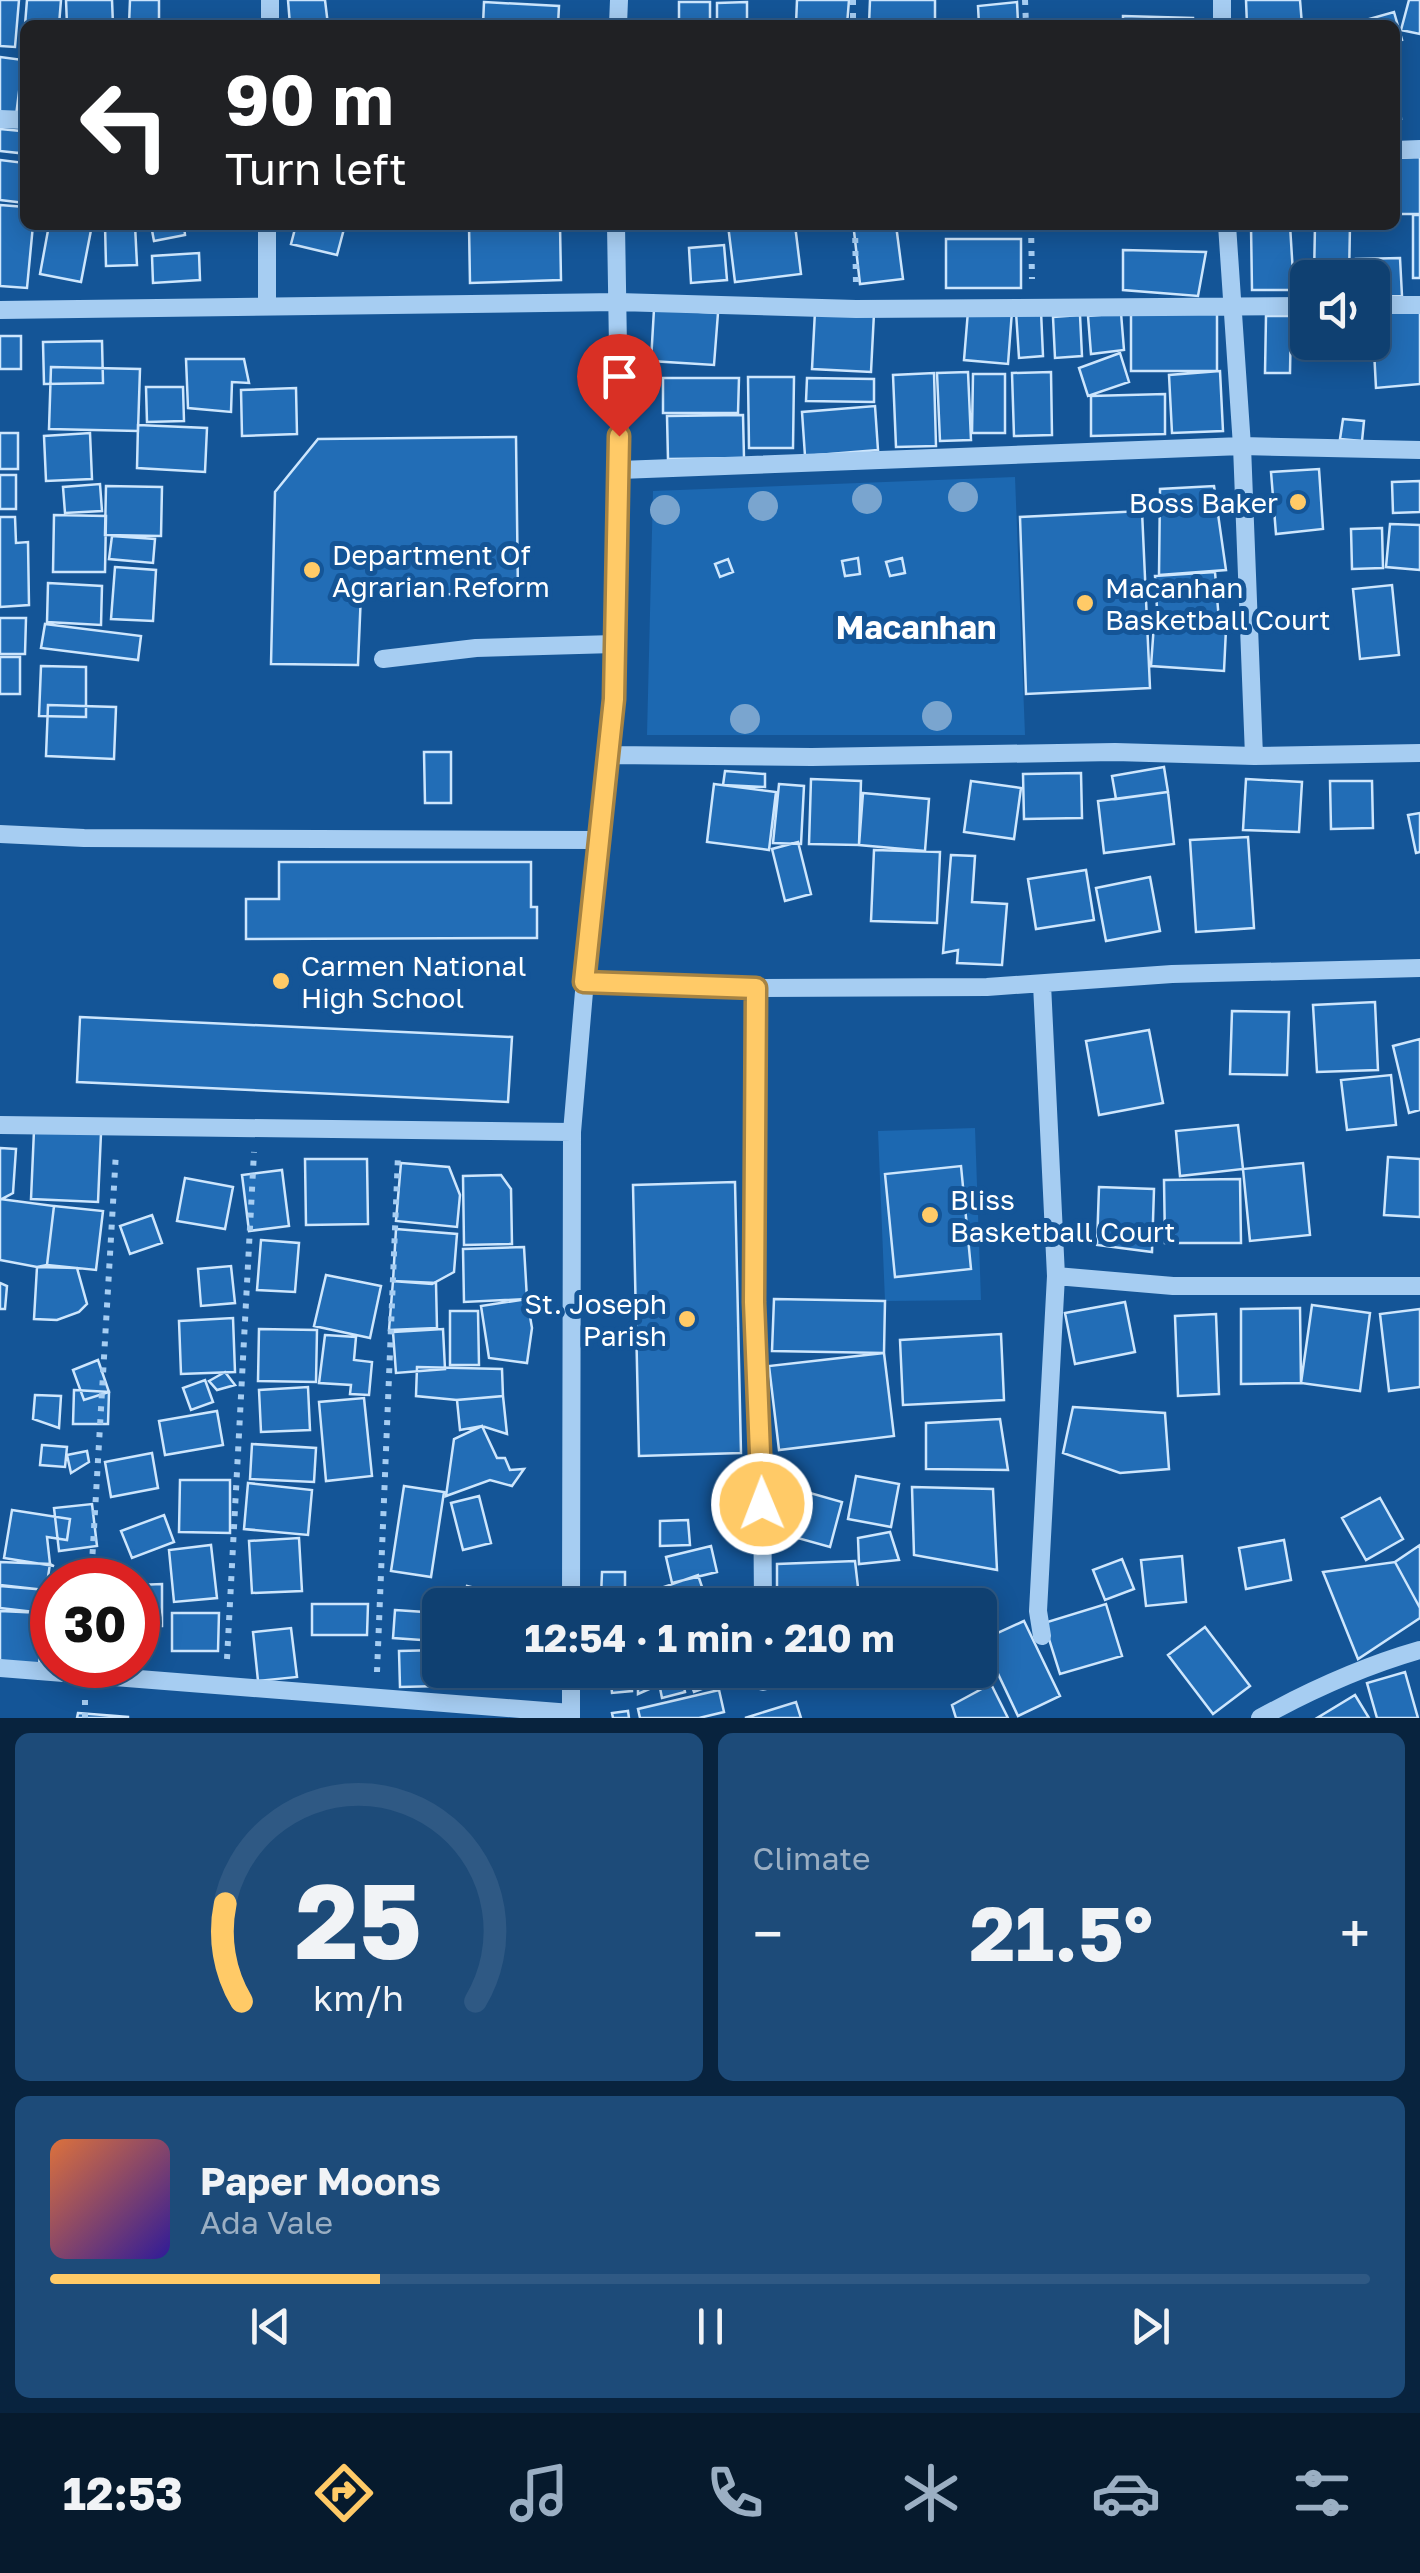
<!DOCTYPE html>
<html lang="en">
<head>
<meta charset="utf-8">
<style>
	:root { --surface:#0f4071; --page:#1d4b79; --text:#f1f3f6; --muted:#9bafc3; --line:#2f5984; --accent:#ffca67 }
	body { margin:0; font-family:"Golos Text",sans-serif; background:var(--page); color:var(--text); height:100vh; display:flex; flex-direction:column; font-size:38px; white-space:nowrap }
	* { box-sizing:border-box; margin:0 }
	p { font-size:32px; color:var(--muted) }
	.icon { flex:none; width:55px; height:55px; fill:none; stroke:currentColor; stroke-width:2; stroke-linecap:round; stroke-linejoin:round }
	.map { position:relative; height:1718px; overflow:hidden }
	.sheet { display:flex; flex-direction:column; gap:15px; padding:15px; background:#08233e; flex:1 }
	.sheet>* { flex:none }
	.guide { position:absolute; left:20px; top:20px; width:1380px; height:210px; border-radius:15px; box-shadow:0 5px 25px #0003,0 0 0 2px var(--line); background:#202124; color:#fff; overflow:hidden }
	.buttons { position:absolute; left:1290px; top:260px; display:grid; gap:20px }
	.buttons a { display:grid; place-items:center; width:100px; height:100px; border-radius:15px; background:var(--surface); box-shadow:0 5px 25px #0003,0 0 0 2px var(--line); font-size:50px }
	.speed { position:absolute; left:30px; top:1558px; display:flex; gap:20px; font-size:50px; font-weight:700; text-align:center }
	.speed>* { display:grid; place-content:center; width:130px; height:130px; border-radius:50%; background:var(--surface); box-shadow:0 5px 25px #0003,0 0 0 2px var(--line); line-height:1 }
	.speed .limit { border:15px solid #d22; background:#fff; color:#111 }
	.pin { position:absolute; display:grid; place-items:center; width:85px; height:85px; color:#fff; margin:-102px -42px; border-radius:50% 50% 50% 0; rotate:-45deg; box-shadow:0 0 10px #0007 }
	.pin .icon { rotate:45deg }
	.me { position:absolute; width:110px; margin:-55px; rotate:359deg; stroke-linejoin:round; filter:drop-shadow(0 0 8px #0008) }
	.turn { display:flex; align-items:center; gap:35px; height:210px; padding:0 40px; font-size:45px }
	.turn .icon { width:130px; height:130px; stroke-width:2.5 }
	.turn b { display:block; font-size:70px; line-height:85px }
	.big { font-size:75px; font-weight:700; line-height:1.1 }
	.sheet .tile { flex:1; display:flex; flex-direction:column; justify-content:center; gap:15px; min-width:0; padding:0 35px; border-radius:15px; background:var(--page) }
	.sheet .dial { align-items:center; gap:0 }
	.dial svg { height:260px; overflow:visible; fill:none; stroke:var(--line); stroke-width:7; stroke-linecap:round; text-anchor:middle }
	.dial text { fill:var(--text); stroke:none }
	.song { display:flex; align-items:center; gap:30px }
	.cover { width:120px; height:120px; border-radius:15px; background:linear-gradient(135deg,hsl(20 70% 55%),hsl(250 70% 35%)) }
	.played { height:10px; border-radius:5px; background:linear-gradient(90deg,var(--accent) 25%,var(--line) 25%) }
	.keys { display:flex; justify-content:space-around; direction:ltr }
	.heat { display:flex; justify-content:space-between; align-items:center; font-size:55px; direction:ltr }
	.sheet .tiles { flex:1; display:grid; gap:15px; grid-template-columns:1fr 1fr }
	.tile:last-child { grid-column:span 2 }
	.trip { position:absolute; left:422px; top:1588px; width:575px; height:100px; border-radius:15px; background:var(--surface); box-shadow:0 5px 25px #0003,0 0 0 2px var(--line); font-weight:700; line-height:100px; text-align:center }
	.menu { display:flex; height:160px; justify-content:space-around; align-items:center; background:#061a2d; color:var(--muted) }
	.menu .icon { width:70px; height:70px }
	.menu .selected { color:var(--accent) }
	.menu b { font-size:45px; color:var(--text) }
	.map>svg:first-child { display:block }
	.green { fill:#1c68b1 }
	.building { fill:#226db6; stroke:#cde6fd; stroke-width:2.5 }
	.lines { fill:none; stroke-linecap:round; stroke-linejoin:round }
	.path { stroke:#a6cdf2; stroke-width:6; stroke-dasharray:5 8; stroke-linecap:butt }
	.minor { stroke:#a6cdf2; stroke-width:18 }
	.tree { fill:#7aa5cf }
	.route-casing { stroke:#a68343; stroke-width:25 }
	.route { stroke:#ffca67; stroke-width:18 }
	.poi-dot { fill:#ffca67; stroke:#145597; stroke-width:4 }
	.labels { text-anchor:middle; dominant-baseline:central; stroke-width:10; stroke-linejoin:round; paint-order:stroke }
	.poi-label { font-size:28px; fill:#fff; stroke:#145597; text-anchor:start }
	.quarter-label { font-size:32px; font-weight:bold; fill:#fff; stroke:#145597 }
</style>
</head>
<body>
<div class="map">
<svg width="1420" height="1718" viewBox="0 0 1420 1718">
	<rect width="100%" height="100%" fill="#145597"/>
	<path class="green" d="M1015 477 1025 735H647L653 491Z
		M975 1128 981 1300 885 1301 878 1131Z"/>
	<path class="building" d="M0 0H19L15 47 0 46Z
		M27 0H61L59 25H25Z
		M66 0H112L113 25H67Z
		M130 0H159V25H129Z
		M288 0H325L328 25H290Z
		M797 0H849L847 25H796Z
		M870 0H935V25H869Z
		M1246 0H1300L1302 25H1247Z
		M1409 0H1420V34L1401 30Z
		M484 2 559 6 558 25H483Z
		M679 2H710V25H679Z
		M747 2V25H717V3Z
		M1017 2 1018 23 979 25 978 6Z
		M1394 12 1402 40 1395 42V25H1348Z
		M1123 16 1193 18V25H1123Z
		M0 57 23 60 16 116 0 114Z
		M1395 58 1401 119 1395 120Z
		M0 129 21 131 19 153 0 151Z
		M1420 157V214H1398L1396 158Z
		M0 160 25 163V203L0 200Z
		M0 205 25 207V225H33L27 288 0 286Z
		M1413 215H1420V278H1413Z
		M49 225H92L81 282 40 274Z
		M105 225H135L137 265 106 266Z
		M151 225H184L185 235 154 241Z
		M296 225H345L337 255 291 244Z
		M469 225H560L561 280 470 283Z
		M728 225H795L801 274 735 282Z
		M896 225 903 279 860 284 854 231Z
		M1290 225 1294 290H1252L1251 226Z
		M1315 225H1350L1349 278H1314Z
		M946 239H1021V288H946Z
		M724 245 727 280 691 283 689 248Z
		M1123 250 1206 252 1198 296 1123 290Z
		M199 253 200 280 153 283 152 256Z
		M1400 258 1402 296 1372 297V278H1357L1356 259Z
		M654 309 718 313 714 365 651 361Z
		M1420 309V384L1376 388 1372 312Z
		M815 311 874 313 871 372 812 369Z
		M968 311H1012L1008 364 964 360Z
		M1041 311 1043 356 1019 358 1016 312Z
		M1217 311V371H1131V312Z
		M1121 313 1124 350 1091 354 1088 316Z
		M1080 315 1082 356 1055 358 1053 317Z
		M1266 316H1291L1290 373H1265Z
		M0 336H21V369H0Z
		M102 341 103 383 44 384 43 342Z
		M1120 353 1129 382 1088 396 1079 368Z
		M186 359H244L249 383 232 382 231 412 188 408Z
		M51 367 140 369 138 431 49 429Z
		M1220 371 1223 431 1172 433 1169 375Z
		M968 372 971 440 940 441 937 373Z
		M1051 372 1052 435 1014 436 1012 373Z
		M934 373 936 446 896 447 893 375Z
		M973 374H1005V433H972Z
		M748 377H794L793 448H749Z
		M663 378H739L738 413H663Z
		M807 378 874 379V402L806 401Z
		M146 387H183L184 421 147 422Z
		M296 388 297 434 242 436 241 390Z
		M1165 394V434L1091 436V396Z
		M875 406 878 450 805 456 802 412Z
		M743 415 744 458 668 459 667 416Z
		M1343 419 1364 421 1362 441 1340 439Z
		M138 425 207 428 205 472 137 468Z
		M0 433H18V469H0Z
		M90 433 92 479 46 481 44 436Z
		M516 437 518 595 361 593 358 665 271 664 275 492 318 439Z
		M1319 469 1323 529 1276 534 1271 472Z
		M0 475H16V509H0Z
		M1420 481V512L1393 513 1392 482Z
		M100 484 102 511 65 513 63 487Z
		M106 486 162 487 161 536 105 535Z
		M1214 486 1226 570 1159 575 1160 489Z
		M1142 511 1150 688 1026 694 1020 517Z
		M54 515 106 516 105 572H53Z
		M0 517H15L16 543 28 542 29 605 0 607Z
		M1390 524 1420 525V570L1386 567Z
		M1382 528 1383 568 1352 569 1351 529Z
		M112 536 155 539 153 563 109 559Z
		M858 558 860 574 845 576 842 561Z
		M902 558 905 573 890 576 886 562Z
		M728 559 733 572 720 577 715 564Z
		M115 567 156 570 153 621 111 619Z
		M1215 572 1219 621 1158 625 1155 576Z
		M48 583 102 586 101 625 47 622Z
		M1392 585 1399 655 1360 659 1353 589Z
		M0 618H26L25 654H0Z
		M45 624 141 636 138 660 41 648Z
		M1154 624 1226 629 1224 671 1151 666Z
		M0 657H20V694H0Z
		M41 666 86 667V717L39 716Z
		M48 705 116 707 114 759 46 756Z
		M424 752H451V803H425Z
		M1164 767 1168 792 1116 799 1112 776Z
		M725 771 765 774V787L723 785Z
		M1081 773 1082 818 1024 819 1023 774Z
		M811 779 861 781 859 845 809 844Z
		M1246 779 1302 782 1299 832 1243 830Z
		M971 781 1021 788 1014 839 964 832Z
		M1330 781H1372L1373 828 1331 829Z
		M714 784 776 792 769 850 707 842Z
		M779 784 804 786 801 844 773 843Z
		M1168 792 1174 844 1104 853 1098 801Z
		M863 793 929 799 925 851 859 845Z
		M1420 813V852L1416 853 1408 815Z
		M1248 837 1254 928 1196 932 1190 840Z
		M798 842 811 894 785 901 772 849Z
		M874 850 940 852 937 923 871 921Z
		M951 855 975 856 972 902 1007 904 1002 965 957 963 958 950 943 953Z
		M279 862H531V907H537V938L246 939V899H279Z
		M1086 870 1094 920 1036 929 1028 879Z
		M1150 877 1160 931 1106 941 1096 888Z
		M1375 1002 1378 1070 1317 1072 1313 1005Z
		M1232 1011 1289 1012 1287 1075 1230 1074Z
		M80 1017 512 1037 508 1102 77 1082Z
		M1149 1030 1163 1103 1099 1115 1086 1041Z
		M1420 1039V1110L1409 1113 1393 1046Z
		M1391 1075 1396 1125 1347 1130 1341 1080Z
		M1238 1125 1243 1169 1180 1176 1176 1131Z
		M34 1130 101 1133 98 1202 31 1199Z
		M0 1148 16 1149 13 1193 0 1200Z
		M1388 1157 1420 1159V1217L1384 1215Z
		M305 1159H367L368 1224 306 1225Z
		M401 1163 449 1167 460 1195 457 1227 396 1221Z
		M1303 1163 1310 1235 1250 1241 1243 1169Z
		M961 1166 971 1269 895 1277 885 1174Z
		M282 1170 289 1226 249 1231 242 1175Z
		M501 1175 511 1189 512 1244 464 1245 463 1176Z
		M185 1178 233 1187 225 1229 177 1221Z
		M1240 1179 1241 1243H1165L1164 1180Z
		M735 1182 741 1453 639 1456 633 1185Z
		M1099 1187 1154 1189 1152 1252 1097 1245Z
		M0 1199 54 1206 47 1265 37 1267 0 1260Z
		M54 1206 103 1211 96 1270 47 1265Z
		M152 1215 162 1243 130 1254 120 1226Z
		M396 1229 457 1234 454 1272 432 1284 393 1281Z
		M261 1240 299 1243 295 1292 257 1290Z
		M524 1247 527 1299 464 1302 463 1249Z
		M231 1266 235 1303 201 1306 198 1269Z
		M37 1267 77 1268 87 1304 79 1312 57 1320 34 1319Z
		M326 1275 381 1286 370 1338 314 1326Z
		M393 1281 436 1283 437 1328 389 1330Z
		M0 1283 7 1286 5 1309H0Z
		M527 1299 532 1328 527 1363 489 1358 481 1306Z
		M774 1299 885 1301 884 1353 772 1351Z
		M1125 1302 1135 1352 1075 1364 1065 1313Z
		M1312 1305 1370 1313 1360 1391 1301 1383Z
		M1300 1308 1301 1383 1241 1384V1309Z
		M1420 1309V1387L1389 1391 1380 1314Z
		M450 1311H478L479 1365H450Z
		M1216 1314 1219 1394 1178 1396 1175 1316Z
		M233 1318 235 1372 181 1374 179 1321Z
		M259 1329 317 1330 316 1382 258 1381Z
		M443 1329 445 1369 396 1373 393 1332Z
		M1001 1334 1004 1400 903 1405 900 1340Z
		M325 1335 356 1337 354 1360 372 1362 369 1395 350 1394 351 1385 319 1383Z
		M884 1353 894 1436 779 1450 769 1366Z
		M98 1360 109 1392 84 1400 73 1370Z
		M417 1367 502 1369 503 1396 457 1400 416 1396Z
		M225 1372 235 1385 217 1390 209 1381Z
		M205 1380 213 1402 191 1410 183 1388Z
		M308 1387 310 1430 261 1432 259 1390Z
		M74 1390 109 1392 108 1424H73Z
		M35 1395 61 1396 59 1428 33 1419Z
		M503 1396 507 1434 482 1426 460 1430 457 1400Z
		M364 1398 372 1476 326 1481 319 1402Z
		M1073 1407 1165 1413 1169 1469 1120 1473 1063 1453Z
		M217 1411 223 1445 165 1455 159 1421Z
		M1000 1419 1008 1470 926 1469V1423Z
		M482 1426 497 1458H505L510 1470 524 1469 512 1486 490 1480 446 1496 454 1439Z
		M252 1444 316 1448 314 1482 250 1479Z
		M42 1445 67 1447 65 1467 40 1465Z
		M87 1451 89 1462 71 1473 67 1455Z
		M152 1453 158 1488 111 1497 105 1462Z
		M856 1476 899 1484 891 1527 848 1519Z
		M180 1480H230V1533L179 1532Z
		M248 1483 312 1490 308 1535 244 1529Z
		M404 1486 444 1492 431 1577 391 1571Z
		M912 1487 993 1489 997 1570 914 1555Z
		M796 1489 842 1502 830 1547 783 1534Z
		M479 1496 491 1543 463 1550 451 1503Z
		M1380 1498 1403 1539 1366 1560 1342 1518Z
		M92 1504 97 1546 59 1551 54 1508Z
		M12 1510 70 1519 67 1540 47 1537 50 1564 54 1566 4 1558Z
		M164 1515 174 1542 132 1558 121 1531Z
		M688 1520 690 1545 660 1546V1521Z
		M890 1532 899 1560 859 1564 858 1538Z
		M299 1538 302 1591 252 1593 249 1541Z
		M1284 1540 1291 1580 1246 1589 1239 1548Z
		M211 1545 217 1598 174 1602 169 1550Z
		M1420 1545V1608L1395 1562Z
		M711 1546 717 1572 672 1583 666 1557Z
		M1182 1556 1186 1602 1146 1606 1141 1560Z
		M1122 1559 1134 1589 1105 1600 1093 1570Z
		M855 1561 860 1605H777V1564Z
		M0 1562 50 1564 46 1590 0 1586Z
		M1395 1562 1420 1608V1618L1358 1659 1323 1572Z
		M602 1572H625V1595L601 1596Z
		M698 1575 708 1605H668L661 1588Z
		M162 1584V1626H138V1585Z
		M0 1585 46 1590 43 1613 0 1608Z
		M467 1586 514 1598 512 1605H462Z
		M649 1599 648 1605H610V1600Z
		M861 1599 862 1605H825V1604Z
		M312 1604H368L367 1635H312Z
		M1106 1604 1122 1656 1060 1674 1044 1623Z
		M395 1610 439 1613 436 1641 393 1638Z
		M0 1611 43 1613 39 1666 0 1664Z
		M172 1613H219L218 1651H172Z
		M1024 1621 1060 1696 1018 1716 982 1640Z
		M1205 1627 1250 1686 1213 1714 1168 1655Z
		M291 1628 297 1677 258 1681 253 1632Z
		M440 1650V1686L400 1687 399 1651Z
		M631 1670 632 1691 612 1693 610 1671Z
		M686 1670H716L721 1682 694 1692Z
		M1405 1672 1418 1718H1377L1367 1683Z
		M652 1675 656 1686 638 1694V1680Z
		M683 1682 685 1692 662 1698 660 1688Z
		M991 1684 1008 1718H956L952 1705Z
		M719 1690 724 1712 699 1718H640L638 1709Z
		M1355 1695 1369 1718H1317Z
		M796 1702 801 1718H745Z
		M628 1711 629 1718H613L612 1713Z
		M78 1713 128 1717V1718H77Z"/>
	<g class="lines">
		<path class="path" d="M853 0V25
			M1025 0 1026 25
			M855 225 856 284
			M1031 225 1032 279
			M91 1580 116 1152
			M227 1659 254 1152
			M377 1672 398 1155
			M85 1718V1699"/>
		<path class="minor" d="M1222 0V25
			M270 25V0
			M618 25 619 0
			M0 119 25 120
			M1395 150 1420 149
			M1227 225 1242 446 1254 756
			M1372 305H1420
			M267 306V225
			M0 310 618 302 856 309 1308 306
			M620 470 1242 446 1420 450
			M383 659 476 648 614 644
			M609 755 812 757 1115 752 1254 756 1420 753
			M0 834 84 838 597 840
			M584 982 756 988 987 987 1172 974 1420 968
			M1042 984 1056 1276 1038 1611 1042 1636
			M756 988 754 1301 762 1472 763 1605
			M0 1125 572 1132
			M1056 1276 1173 1286H1420
			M571 1605 572 1132 597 840 614 699 620 470 616 225
			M0 1668 571 1713
			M763 1670V1682
			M571 1718V1670
			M1260 1718C1311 1690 1364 1666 1420 1650"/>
	</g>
	<g class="tree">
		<circle cx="963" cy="497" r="15"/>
		<circle cx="867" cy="499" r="15"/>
		<circle cx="763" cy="506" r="15"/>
		<circle cx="665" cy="510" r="15"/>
		<circle cx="937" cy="716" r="15"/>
		<circle cx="745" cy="719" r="15"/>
	</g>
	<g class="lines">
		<defs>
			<path id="route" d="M619 436 614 699 584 982 756 988 754 1302 762 1504"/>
		</defs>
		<use href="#route" class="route-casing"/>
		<use href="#route" class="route"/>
	</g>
	<g class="poi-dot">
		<circle cx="1298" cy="502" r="10"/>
		<circle cx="312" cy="570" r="10"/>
		<circle cx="1085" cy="603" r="10"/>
		<circle cx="281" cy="981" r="10"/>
		<circle cx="930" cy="1215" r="10"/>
		<circle cx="687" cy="1319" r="10"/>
	</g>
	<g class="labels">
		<g class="poi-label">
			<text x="1278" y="502" text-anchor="end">Boss Baker</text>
			<text x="332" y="554">Department Of<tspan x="332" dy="32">Agrarian Reform</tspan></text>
			<text x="1105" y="587">Macanhan<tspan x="1105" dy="32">Basketball Court</tspan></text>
			<text x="301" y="965">Carmen National<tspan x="301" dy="32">High School</tspan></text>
			<text x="950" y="1199">Bliss<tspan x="950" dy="32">Basketball Court</tspan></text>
			<text x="667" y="1303" text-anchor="end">St. Joseph<tspan x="667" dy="32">Parish</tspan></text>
		</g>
		<g class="quarter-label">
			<text x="916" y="627">Macanhan</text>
		</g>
	</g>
</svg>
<div class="buttons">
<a><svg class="icon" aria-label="sound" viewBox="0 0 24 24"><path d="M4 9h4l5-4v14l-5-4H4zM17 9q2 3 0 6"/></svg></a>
</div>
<div class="speed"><div class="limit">30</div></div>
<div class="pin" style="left:619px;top:436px;background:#d93025"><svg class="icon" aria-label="arrive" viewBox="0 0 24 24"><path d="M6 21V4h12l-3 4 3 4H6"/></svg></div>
<svg class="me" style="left:762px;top:1504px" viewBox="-20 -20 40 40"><circle r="17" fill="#ffca67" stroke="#fff" stroke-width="3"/><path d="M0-11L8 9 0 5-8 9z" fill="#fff"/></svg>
<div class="trip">12:54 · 1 min · 210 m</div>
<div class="guide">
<div class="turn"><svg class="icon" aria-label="left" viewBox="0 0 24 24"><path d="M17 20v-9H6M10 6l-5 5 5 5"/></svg><div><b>90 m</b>Turn left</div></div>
</div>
</div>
<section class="sheet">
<div class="tiles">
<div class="tile dial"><svg viewBox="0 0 100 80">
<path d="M14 69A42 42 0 1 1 86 69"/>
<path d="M14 69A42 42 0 0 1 9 39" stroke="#ffca67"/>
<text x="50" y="56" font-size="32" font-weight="700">25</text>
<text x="50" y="72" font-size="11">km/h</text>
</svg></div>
<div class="tile"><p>Climate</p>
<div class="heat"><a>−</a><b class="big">21.5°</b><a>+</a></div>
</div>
<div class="tile">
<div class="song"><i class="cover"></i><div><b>Paper Moons</b><p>Ada Vale</p></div></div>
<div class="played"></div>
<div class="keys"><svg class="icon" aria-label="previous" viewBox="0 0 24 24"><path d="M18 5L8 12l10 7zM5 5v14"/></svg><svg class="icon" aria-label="pause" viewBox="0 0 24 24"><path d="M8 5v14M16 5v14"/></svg><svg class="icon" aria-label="next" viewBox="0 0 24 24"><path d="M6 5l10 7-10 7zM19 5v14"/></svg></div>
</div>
</div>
</section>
<nav class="menu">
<b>12:53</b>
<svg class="icon selected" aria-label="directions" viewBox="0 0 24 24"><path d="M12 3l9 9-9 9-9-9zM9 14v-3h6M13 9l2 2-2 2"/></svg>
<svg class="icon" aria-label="music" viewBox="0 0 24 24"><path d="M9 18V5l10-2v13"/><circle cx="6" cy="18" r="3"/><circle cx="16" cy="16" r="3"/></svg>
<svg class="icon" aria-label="phone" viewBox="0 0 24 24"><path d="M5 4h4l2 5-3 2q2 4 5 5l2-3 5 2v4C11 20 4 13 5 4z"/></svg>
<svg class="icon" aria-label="climate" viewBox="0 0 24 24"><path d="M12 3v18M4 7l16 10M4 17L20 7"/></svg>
<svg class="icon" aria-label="car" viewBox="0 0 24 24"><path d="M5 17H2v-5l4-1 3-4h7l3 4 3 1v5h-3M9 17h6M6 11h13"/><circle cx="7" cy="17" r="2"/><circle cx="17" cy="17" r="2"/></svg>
<svg class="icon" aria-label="filters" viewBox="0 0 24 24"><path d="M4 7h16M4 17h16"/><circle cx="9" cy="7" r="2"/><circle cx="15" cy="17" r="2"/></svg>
</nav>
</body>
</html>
